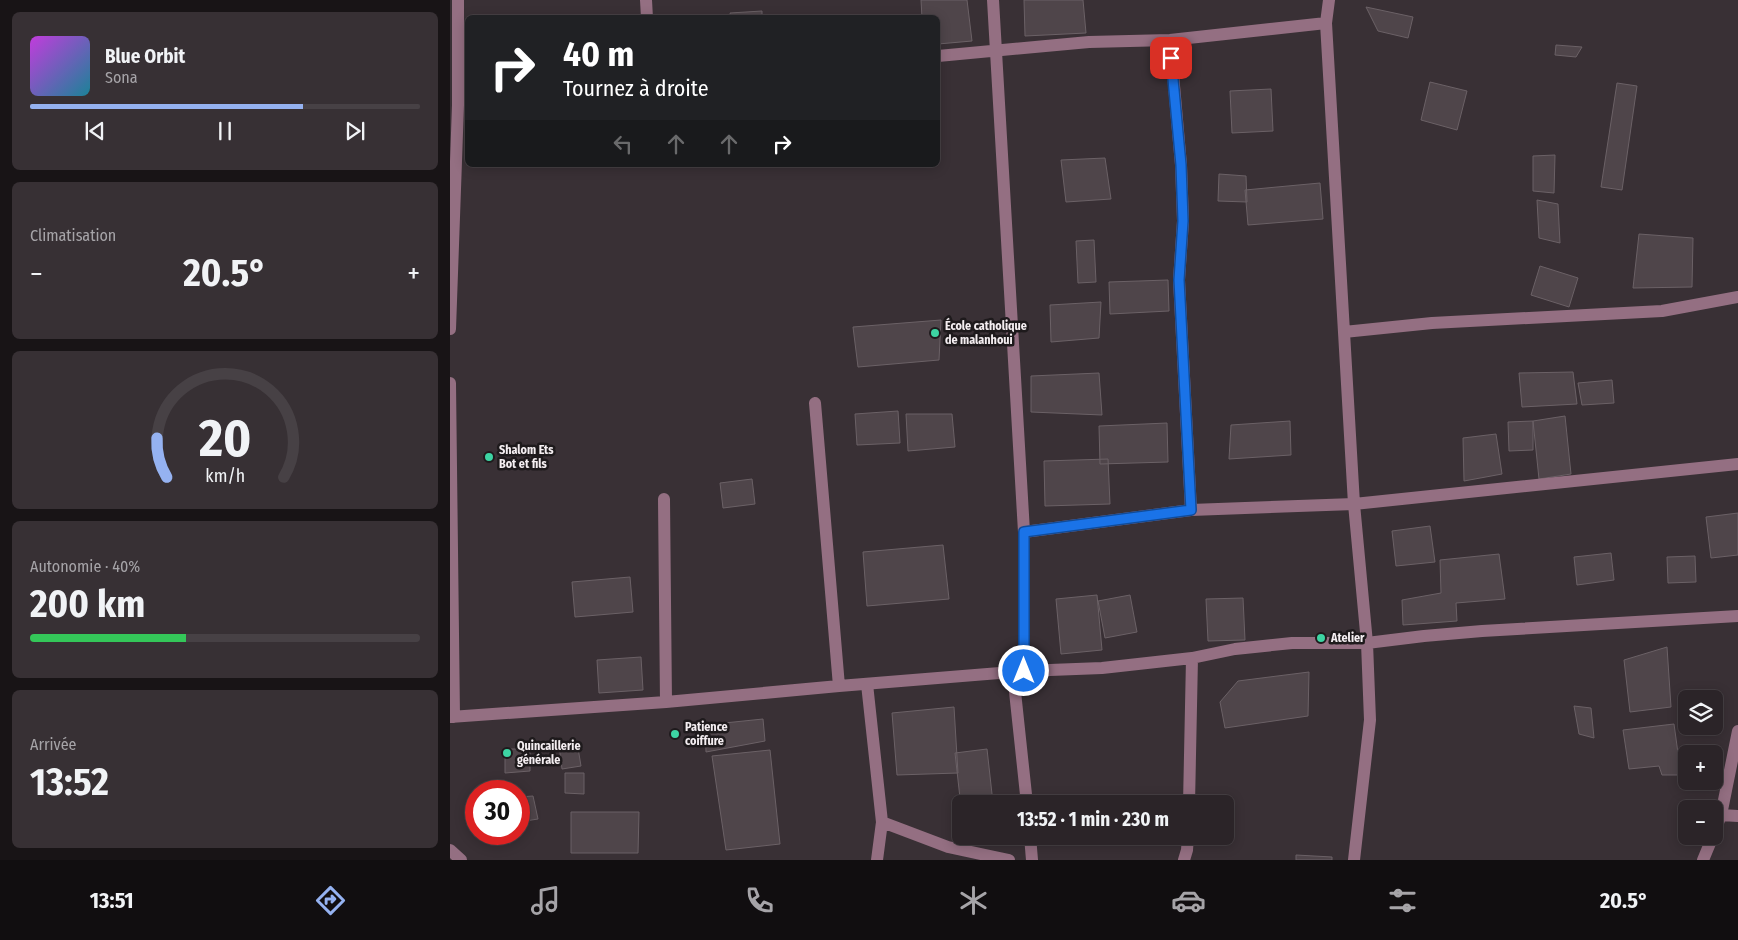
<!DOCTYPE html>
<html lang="fr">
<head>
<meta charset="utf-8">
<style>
	:root { --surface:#2b2428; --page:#373034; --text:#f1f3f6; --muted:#a6a4a8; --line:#474145; --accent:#95b2f1 }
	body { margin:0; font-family:"Fira Sans Condensed",sans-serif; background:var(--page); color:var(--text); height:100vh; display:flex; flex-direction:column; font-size:19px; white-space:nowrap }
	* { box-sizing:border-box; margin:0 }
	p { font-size:16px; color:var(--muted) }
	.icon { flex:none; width:28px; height:28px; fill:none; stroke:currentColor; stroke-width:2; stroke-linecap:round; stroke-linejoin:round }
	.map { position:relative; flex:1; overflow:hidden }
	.drawer { display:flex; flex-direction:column; gap:12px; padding:12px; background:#181416; width:450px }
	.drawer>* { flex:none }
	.guide { position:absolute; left:15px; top:15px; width:475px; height:152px; border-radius:8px; box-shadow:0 2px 12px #0003,0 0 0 1px var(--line); background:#202124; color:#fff; overflow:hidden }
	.buttons { position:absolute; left:1228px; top:690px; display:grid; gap:10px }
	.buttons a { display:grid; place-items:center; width:45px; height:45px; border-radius:8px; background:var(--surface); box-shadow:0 2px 12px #0003,0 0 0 1px var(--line); font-size:25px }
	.speed { position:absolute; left:15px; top:780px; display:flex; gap:10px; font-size:25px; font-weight:700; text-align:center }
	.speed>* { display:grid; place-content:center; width:65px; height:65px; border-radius:50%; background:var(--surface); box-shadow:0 2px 12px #0003,0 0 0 1px var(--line); line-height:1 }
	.speed .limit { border:8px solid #d22; background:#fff; color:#111 }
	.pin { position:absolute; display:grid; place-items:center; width:42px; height:42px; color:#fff; margin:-21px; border-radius:10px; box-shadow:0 2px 8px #0006 }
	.me { position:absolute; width:55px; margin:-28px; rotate:0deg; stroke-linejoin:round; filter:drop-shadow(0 0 4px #0008) }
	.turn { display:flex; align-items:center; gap:18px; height:105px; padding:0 15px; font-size:22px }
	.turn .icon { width:65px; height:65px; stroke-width:2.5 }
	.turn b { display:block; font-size:35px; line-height:42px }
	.lanes { display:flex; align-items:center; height:48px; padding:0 15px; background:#0003; justify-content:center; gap:25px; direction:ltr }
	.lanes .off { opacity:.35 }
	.big { font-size:38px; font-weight:700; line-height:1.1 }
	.drawer .widget { flex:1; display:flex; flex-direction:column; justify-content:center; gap:8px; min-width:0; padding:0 18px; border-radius:8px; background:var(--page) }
	.drawer .dial { align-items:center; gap:0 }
	.dial svg { height:130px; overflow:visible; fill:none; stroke:var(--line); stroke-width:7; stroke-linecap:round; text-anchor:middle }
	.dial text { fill:var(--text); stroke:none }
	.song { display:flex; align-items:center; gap:15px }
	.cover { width:60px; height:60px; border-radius:8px; background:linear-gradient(135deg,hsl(290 70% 55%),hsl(190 70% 35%)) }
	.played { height:5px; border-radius:2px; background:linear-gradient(90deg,var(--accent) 70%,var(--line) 70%) }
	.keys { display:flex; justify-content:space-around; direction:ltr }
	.heat { display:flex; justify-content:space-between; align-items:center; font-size:28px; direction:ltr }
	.charge { height:8px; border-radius:4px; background:linear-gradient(90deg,#34c759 40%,var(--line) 0) }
	.trip { position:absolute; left:502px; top:795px; width:282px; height:50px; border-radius:8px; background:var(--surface); box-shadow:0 2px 12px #0003,0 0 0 1px var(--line); font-weight:700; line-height:50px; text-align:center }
	.tabs { display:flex; height:80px; justify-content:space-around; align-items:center; background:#110e10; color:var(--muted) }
	.tabs .icon { width:35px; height:35px }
	.tabs .on { color:var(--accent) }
	.tabs b { font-size:22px; color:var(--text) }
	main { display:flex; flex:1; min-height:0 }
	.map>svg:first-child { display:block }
	.building { fill:#4f454a; stroke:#6b6166 }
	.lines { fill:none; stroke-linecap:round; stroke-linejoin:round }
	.minor { stroke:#946f82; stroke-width:12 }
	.route-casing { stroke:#114b97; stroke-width:12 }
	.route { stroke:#1a73e8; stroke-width:9 }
	.poi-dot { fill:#3dd4a3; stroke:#1e1a1c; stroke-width:2 }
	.labels { text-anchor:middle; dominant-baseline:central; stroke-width:5; stroke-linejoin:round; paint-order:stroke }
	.poi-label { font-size:12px; font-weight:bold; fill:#f4eef1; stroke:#1e1a1c; text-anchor:start }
</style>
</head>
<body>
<main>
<section class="drawer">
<div class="widget">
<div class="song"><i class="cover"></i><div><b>Blue Orbit</b><p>Sona</p></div></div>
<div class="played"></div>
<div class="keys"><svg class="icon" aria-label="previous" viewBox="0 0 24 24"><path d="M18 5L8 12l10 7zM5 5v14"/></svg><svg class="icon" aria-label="pause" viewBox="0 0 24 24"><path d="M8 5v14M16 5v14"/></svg><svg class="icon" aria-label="next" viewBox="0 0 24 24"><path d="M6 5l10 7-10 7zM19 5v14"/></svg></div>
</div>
<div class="widget"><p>Climatisation</p>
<div class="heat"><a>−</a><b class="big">20.5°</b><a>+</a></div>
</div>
<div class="widget dial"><svg viewBox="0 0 100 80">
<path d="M14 69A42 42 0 1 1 86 69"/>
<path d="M14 69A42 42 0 0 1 8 45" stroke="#95b2f1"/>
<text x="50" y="56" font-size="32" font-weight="700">20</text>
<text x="50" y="72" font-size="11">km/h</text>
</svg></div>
<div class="widget"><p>Autonomie · 40%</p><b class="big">200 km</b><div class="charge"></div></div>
<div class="widget"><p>Arrivée</p><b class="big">13:52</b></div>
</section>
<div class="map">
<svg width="1288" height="860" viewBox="0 0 1288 860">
	<rect width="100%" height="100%" fill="#393035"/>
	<path class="building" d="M471 0H517L522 41 488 44V18H472Z
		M574 0H633L636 33 575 36Z
		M916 7 963 17 958 38 928 31Z
		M312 11V18H281L280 13Z
		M1106 45 1132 47 1126 57 1105 55Z
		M980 82 1017 91 1007 130 971 120Z
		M1167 83 1187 86 1172 190 1151 187Z
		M821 89 823 131 782 133 780 91Z
		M1105 155 1104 193 1083 191V156Z
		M655 158 661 199 616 202 611 160Z
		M769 174 796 176 797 202 768 201Z
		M870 183 873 219 798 225 795 190Z
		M1087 200 1108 204 1110 243 1089 238Z
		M1189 234 1243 238 1242 287 1183 288Z
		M644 240 646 282 628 283 626 241Z
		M1090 266 1128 278 1119 307 1081 295Z
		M718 280 719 311 660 314 659 282Z
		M651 302 649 338 601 342 600 305Z
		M491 320 489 360 408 367 403 327Z
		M1123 372 1127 404 1072 407 1069 373Z
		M649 373 652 415 581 412V376Z
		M1162 380 1164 403 1132 405 1128 383Z
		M448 411 450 443 407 445 405 414Z
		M456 414H502L505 447 458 451Z
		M1115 416 1121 474 1089 479 1083 421Z
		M840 421 841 455 779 459 781 425Z
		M1083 421V450L1059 451 1058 422Z
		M717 423 718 462 650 464 649 426Z
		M1046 434 1052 474 1014 481 1013 438Z
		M658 459 660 504 595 506 594 461Z
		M302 479 305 504 273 508 270 483Z
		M1288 513V555L1261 558 1256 517Z
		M980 526 985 562 946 566 942 531Z
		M493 545 499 599 417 606 413 552Z
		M1161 553 1164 580 1127 585 1124 557Z
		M1049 554 1055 599 1006 603 1007 621 953 625 952 600 991 593 990 560Z
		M1245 556 1246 582 1218 583 1217 557Z
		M180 577 183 612 125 617 122 582Z
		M647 595 652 650 611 654 606 599Z
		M680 595 687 632 655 638 648 601Z
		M793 598 795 640 758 641 756 599Z
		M1217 647 1221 707 1180 712 1174 660Z
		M191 657 193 690 149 693 147 660Z
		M859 672 858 716 775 728 770 702 788 681Z
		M1124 706 1141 708 1144 738 1129 734Z
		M504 707 508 773 447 775 442 713Z
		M313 719 315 741 256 752 255 725Z
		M1224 724 1231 775H1212L1209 766 1179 769 1173 730Z
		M127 742 131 766 112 769 109 745Z
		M55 749H80V771L55 773Z
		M537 749 543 803 511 804V807L505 753Z
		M320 750 330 844 276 850 262 756Z
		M115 773H134V794L115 793Z
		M83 796 88 819 69 822V797Z
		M121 812H189L188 853H121Z
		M846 855 882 857V860H846Z"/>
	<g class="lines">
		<path class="minor" d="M196 0 197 18
			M543 0 574 532V671
			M879 0 876 23 904 504 917 643 920 720 904 860
			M720 40 731 165 733 221 729 280 741 510
			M488 56 639 42 720 40 876 23
			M0 329 8 105V0
			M894 332 982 323 1212 311 1288 297
			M0 383 4 717
			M365 403 389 686
			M214 499 216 702
			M574 532 741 510 904 504 1288 464
			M563 673 577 804
			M417 684 432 822 498 847 559 860
			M0 717 216 702 389 686 574 671 652 668 742 658 785 649 842 643H917L974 636 1032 631 1288 616
			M739 804 742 658
			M1271 815 1288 816
			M1264 833 1271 815 1288 731
			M580 836 582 860
			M0 850 11 860
			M427 860 432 822
			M734 860 737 850 738 836
			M1253 860 1263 836"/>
	</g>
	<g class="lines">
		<defs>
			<path id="route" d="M574 671V532L741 510 729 280 733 221 731 165 721 58"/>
		</defs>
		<use href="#route" class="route-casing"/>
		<use href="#route" class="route"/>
	</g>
	<g class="poi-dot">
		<circle cx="485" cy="333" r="5"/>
		<circle cx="39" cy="457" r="5"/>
		<circle cx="871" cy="638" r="5"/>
		<circle cx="225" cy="734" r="5"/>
		<circle cx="57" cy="753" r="5"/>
	</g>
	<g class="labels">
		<g class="poi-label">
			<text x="495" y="326">École catholique<tspan x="495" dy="14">de malanhoui</tspan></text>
			<text x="49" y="450">Shalom Ets<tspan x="49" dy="14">Bot et fils</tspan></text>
			<text x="881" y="638">Atelier</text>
			<text x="235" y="727">Patience<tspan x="235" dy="14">coiffure</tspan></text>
			<text x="67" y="746">Quincaillerie<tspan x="67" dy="14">générale</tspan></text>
		</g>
	</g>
</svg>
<div class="buttons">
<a><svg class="icon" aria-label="layers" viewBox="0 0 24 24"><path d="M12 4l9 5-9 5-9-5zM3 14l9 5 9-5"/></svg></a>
<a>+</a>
<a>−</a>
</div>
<div class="speed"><div class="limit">30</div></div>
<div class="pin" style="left:721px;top:58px;background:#d93025"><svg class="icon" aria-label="arrive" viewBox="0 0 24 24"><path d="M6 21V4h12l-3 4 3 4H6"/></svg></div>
<svg class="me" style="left:574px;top:671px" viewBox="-20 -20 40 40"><circle r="17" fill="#1a73e8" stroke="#fff" stroke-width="3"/><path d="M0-11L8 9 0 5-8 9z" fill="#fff"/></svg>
<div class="trip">13:52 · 1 min · 230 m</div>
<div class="guide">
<div class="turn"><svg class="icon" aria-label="right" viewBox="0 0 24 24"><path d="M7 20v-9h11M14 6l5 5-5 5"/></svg><div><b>40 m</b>Tournez à droite</div></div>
<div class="lanes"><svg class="icon off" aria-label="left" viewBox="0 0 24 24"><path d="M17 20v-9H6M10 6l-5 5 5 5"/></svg><svg class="icon off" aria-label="ahead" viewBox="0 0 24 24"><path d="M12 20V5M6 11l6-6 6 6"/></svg><svg class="icon off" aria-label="ahead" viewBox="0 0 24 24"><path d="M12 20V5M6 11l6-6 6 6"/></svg><svg class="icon" aria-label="right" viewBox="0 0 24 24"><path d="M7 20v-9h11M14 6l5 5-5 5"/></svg></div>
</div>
</div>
</main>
<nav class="tabs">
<b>13:51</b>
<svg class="icon on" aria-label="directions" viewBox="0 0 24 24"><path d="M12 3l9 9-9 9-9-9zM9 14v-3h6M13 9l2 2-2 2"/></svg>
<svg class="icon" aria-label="music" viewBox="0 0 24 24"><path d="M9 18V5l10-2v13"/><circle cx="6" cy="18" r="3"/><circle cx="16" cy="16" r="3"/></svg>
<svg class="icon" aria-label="phone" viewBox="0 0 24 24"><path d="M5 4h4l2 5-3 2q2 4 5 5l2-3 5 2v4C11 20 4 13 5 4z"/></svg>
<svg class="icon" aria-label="climate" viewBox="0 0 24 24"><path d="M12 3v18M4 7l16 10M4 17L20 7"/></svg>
<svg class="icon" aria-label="car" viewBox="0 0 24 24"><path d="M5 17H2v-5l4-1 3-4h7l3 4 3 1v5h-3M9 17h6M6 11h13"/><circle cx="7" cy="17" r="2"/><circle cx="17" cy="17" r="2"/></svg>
<svg class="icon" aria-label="filters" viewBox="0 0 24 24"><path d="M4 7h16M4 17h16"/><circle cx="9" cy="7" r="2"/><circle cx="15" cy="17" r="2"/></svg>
<b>20.5°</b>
</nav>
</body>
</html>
